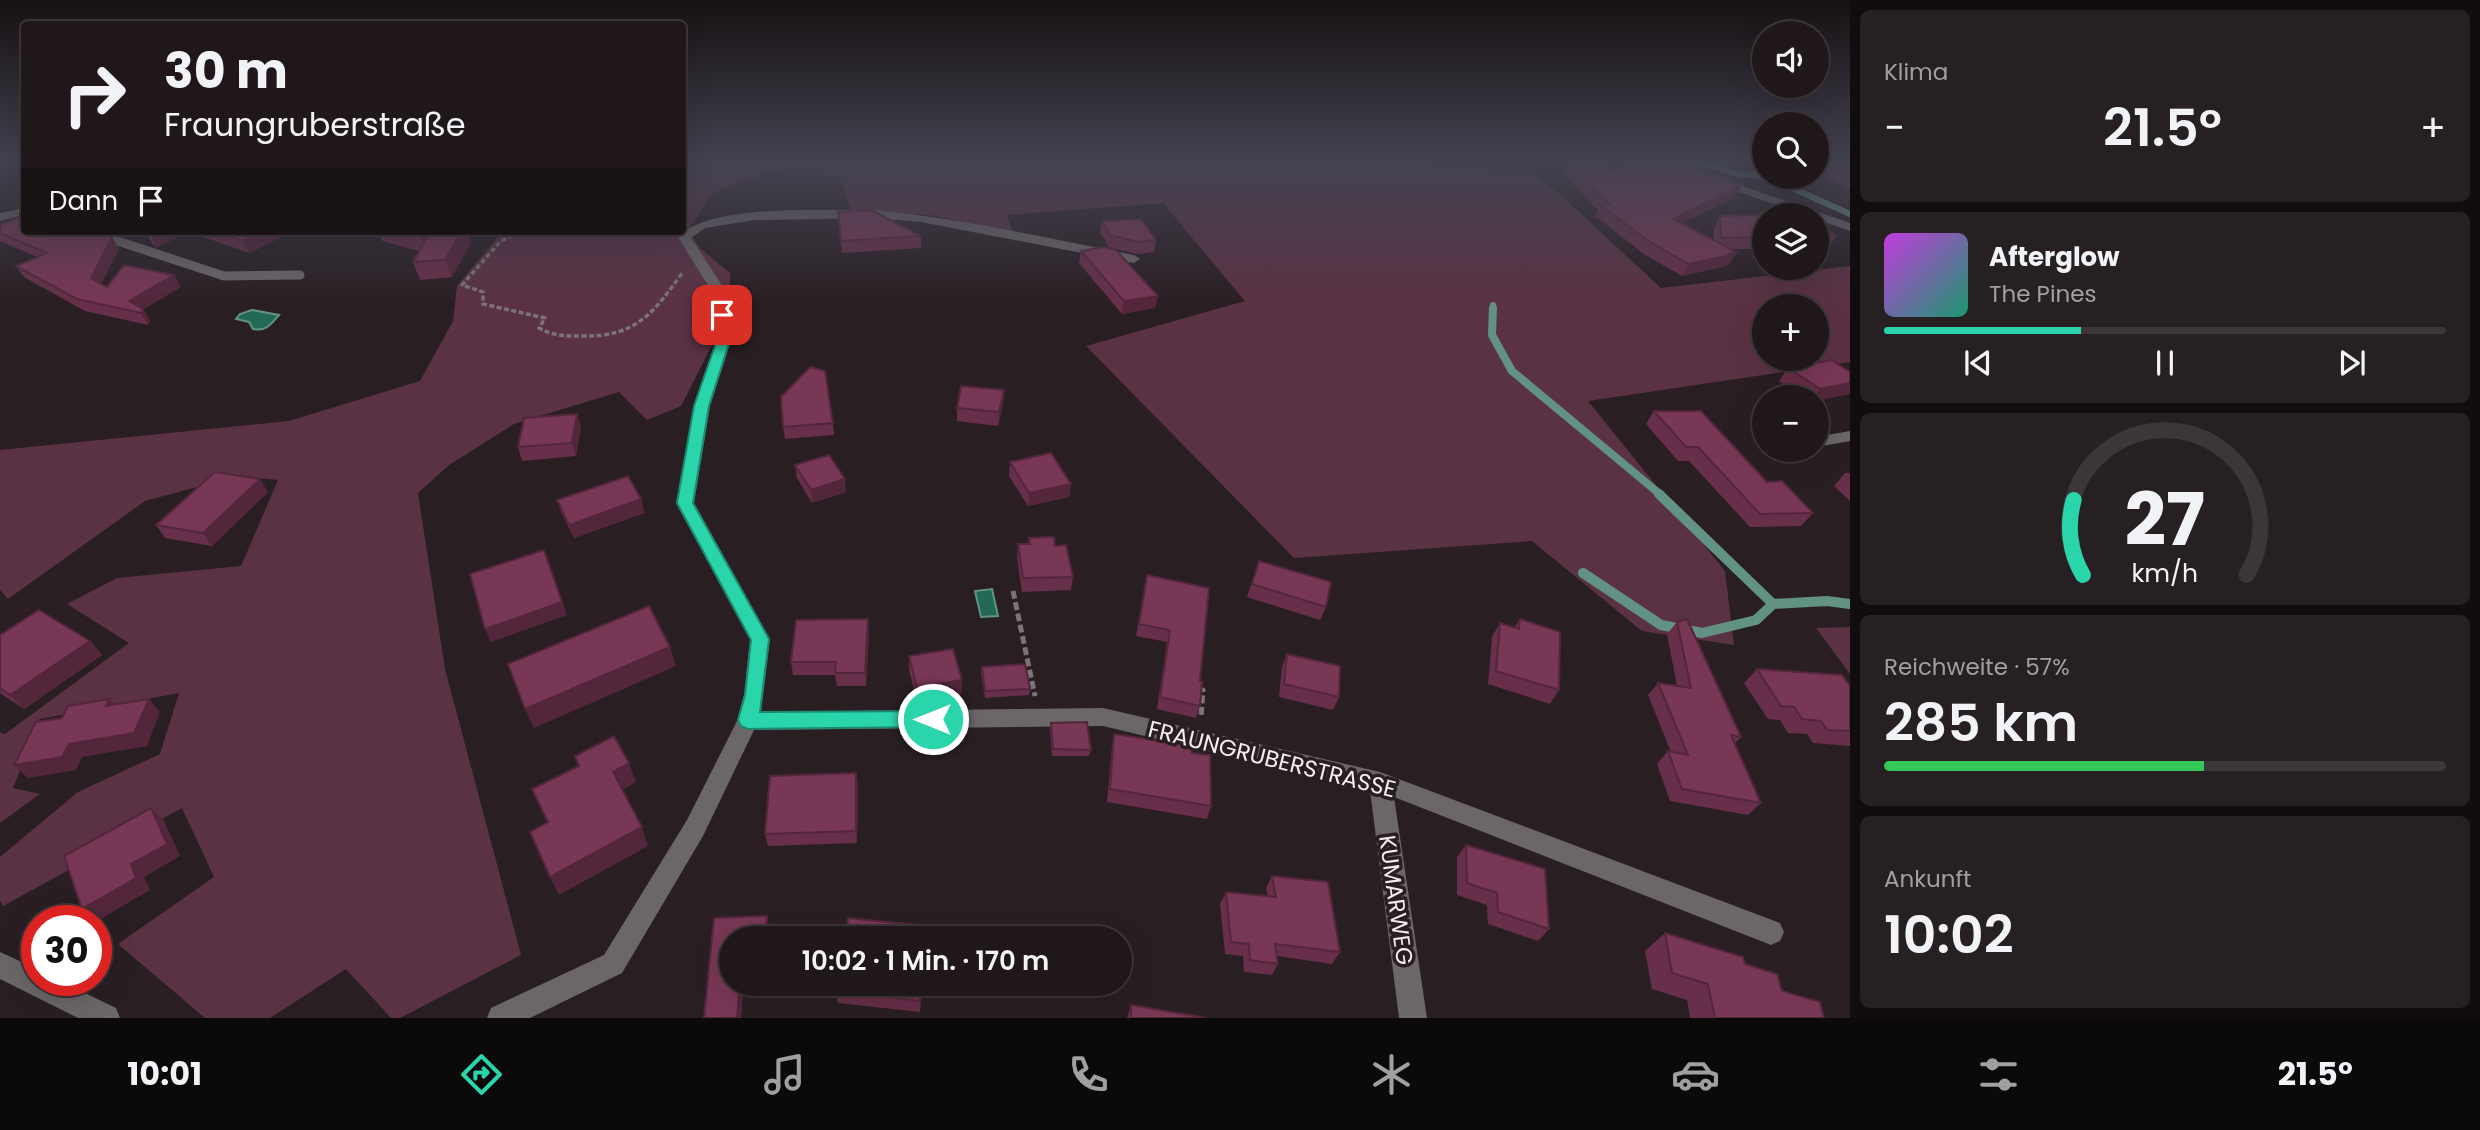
<!DOCTYPE html>
<html lang="de">
<head>
<meta charset="utf-8">
<style>
	:root { --surface:#1f171a; --page:#272023; --text:#f1f3f6; --muted:#a19fa2; --line:#3c3639; --accent:#2ad5ac }
	body { margin:0; font-family:Poppins,sans-serif; background:var(--page); color:var(--text); height:100vh; display:flex; flex-direction:column; font-size:26px; white-space:nowrap }
	* { box-sizing:border-box; margin:0 }
	p { font-size:23px; color:var(--muted) }
	.icon { flex:none; width:38px; height:38px; fill:none; stroke:currentColor; stroke-width:2; stroke-linecap:round; stroke-linejoin:round }
	.map { position:relative; flex:1; overflow:hidden }
	.side { display:flex; flex-direction:column; gap:10px; padding:10px; background:#110d0e; width:630px }
	.side>* { flex:none }
	.banner { position:absolute; left:21px; top:21px; width:665px; height:214px; border-radius:7px; box-shadow:0 7px 28px #0002,0 0 0 2px var(--line); background:#1f171a; color:var(--text); overflow:hidden }
	.buttons { position:absolute; left:1752px; top:21px; display:grid; gap:14px }
	.buttons a { display:grid; place-items:center; width:77px; height:77px; border-radius:50%; background:var(--surface); box-shadow:0 7px 28px #0002,0 0 0 2px var(--line); font-size:35px }
	.speed { position:absolute; left:21px; top:905px; display:flex; gap:14px; font-size:35px; font-weight:700; text-align:center }
	.speed>* { display:grid; place-content:center; width:91px; height:91px; border-radius:50%; background:var(--surface); box-shadow:0 7px 28px #0002,0 0 0 2px var(--line); line-height:1 }
	.speed .limit { border:10px solid #d22; background:#fff; color:#111 }
	.pin { position:absolute; display:grid; place-items:center; width:60px; height:60px; color:#fff; margin:-30px; border-radius:14px; box-shadow:0 4px 10px #0006 }
	.me { position:absolute; width:77px; margin:-38px; rotate:270deg; stroke-linejoin:round; filter:drop-shadow(0 0 5px #0008) }
	.turn { display:flex; align-items:center; gap:24px; height:147px; padding:0 28px; font-size:32px }
	.turn .icon { width:91px; height:91px; stroke-width:2.5 }
	.turn b { display:block; font-size:49px; line-height:60px }
	.then { display:flex; align-items:center; height:66px; padding:0 28px; background:#0003; gap:14px; font-size:26px }
	.big { font-size:52px; font-weight:600; line-height:1.1 }
	.side .tile { flex:1; display:flex; flex-direction:column; justify-content:center; gap:10px; min-width:0; padding:0 24px; border-radius:10px; background:var(--page) }
	.side .dial { align-items:center; gap:0 }
	.dial svg { height:182px; overflow:visible; fill:none; stroke:var(--line); stroke-width:7; stroke-linecap:round; text-anchor:middle }
	.dial text { fill:var(--text); stroke:none }
	.song { display:flex; align-items:center; gap:21px }
	.cover { width:84px; height:84px; border-radius:10px; background:linear-gradient(135deg,hsl(290 70% 55%),hsl(160 70% 35%)) }
	.played { height:7px; border-radius:4px; background:linear-gradient(90deg,var(--accent) 35%,var(--line) 35%) }
	.keys { display:flex; justify-content:space-around; direction:ltr }
	.heat { display:flex; justify-content:space-between; align-items:center; font-size:38px; direction:ltr }
	.charge { height:10px; border-radius:5px; background:linear-gradient(90deg,#34c759 57%,var(--line) 0) }
	.trip { position:absolute; left:719px; top:926px; width:413px; height:70px; border-radius:35px; background:var(--surface); box-shadow:0 7px 28px #0002,0 0 0 2px var(--line); font-weight:600; line-height:70px; text-align:center }
	.menu { display:flex; height:112px; justify-content:space-around; align-items:center; background:#0c090a; color:var(--muted) }
	.menu .icon { width:49px; height:49px }
	.menu .current { color:var(--accent) }
	.menu b { font-size:32px; color:var(--text) }
	main { display:flex; flex:1; min-height:0 }
	.map>svg:first-child { display:block }
	.green { fill:#5b3244; fill-rule:evenodd }
	.water { fill:#226a56; stroke:#619284; stroke-width:2 }
	.lines { fill:none; stroke-linecap:round; stroke-linejoin:round }
	.stream-far2 { stroke:#619284; stroke-width:6 }
	.stream-far1 { stroke:#619284; stroke-width:8 }
	.stream { stroke:#619284; stroke-width:10 }
	.path-far1 { stroke:#7d7477; stroke-width:3.5; stroke-dasharray:5 2.5; stroke-linecap:butt }
	.path { stroke:#7d7477; stroke-width:5; stroke-dasharray:8 3.5; stroke-linecap:butt }
	.service { stroke:#6b6668; stroke-width:9 }
	.minor { fill:#6b6668; fill-rule:evenodd }
	.wall { fill:#672f49 }
	.shaded-wall { fill:#54263c }
	.building { fill:#783755; stroke:#54263c; stroke-width:2 }
	.route { fill:#2ad5ac; stroke:#1b8a70; stroke-width:2 }
	.labels { text-anchor:middle; dominant-baseline:central; stroke-width:7; stroke-linejoin:round; paint-order:stroke }
	.near-street-label { font-size:23px; fill:#f5eef0; stroke:#291f23 }
</style>
</head>
<body>
<main>
<div class="map">
<svg width="1850" height="1018" viewBox="0 0 1850 1018">
	<rect width="100%" height="100%" fill="#291f23"/>
	<path class="green" d="M683 161H1419L1422 165 1530 171 1562 196 1661 288 1850 266V362L1588 401 1725 571 1734 645 1642 631 1532 541 1294 558 1086 346 1245 301 1163 203 1007 215 1012 231 929 215 851 210 839 176 765 174 713 193 688 230 700 248 730 273V310L681 406 647 420 619 392 514 424 449 465 418 493 445 669 521 955 400 1018H391L346 969 270 1018H205L118 944 214 877 182 808 3 906 0 900V857L78 792 160 754 179 693 40 719 13 788 40 794 0 823V733L5 734 129 643 67 604 117 578 241 566 278 480 238 476 145 501 8 599 0 590V450L289 421 420 381 453 321 457 286 503 231H682ZM1764 306H1816V359H1764Z
		M1850 627V674L1816 628Z"/>
	<path class="water" d="M252 310 279 315C271 324 266 332 253 329L249 322 236 319 240 314Z
		M992 589 998 616 981 617 975 591Z"/>
	<g class="lines">
		<path class="stream-far2" d="M1695 161 1734 173 1764 176
			M1768 177 1850 214
			M1493 310V305"/>
		<path class="stream-far1" d="M1493 308 1492 335 1512 371 1661 495"/>
		<path class="stream" d="M1659 494 1773 604 1827 601 1850 604
			M1583 573 1661 625 1702 633 1756 620 1773 604"/>
		<path class="path-far1" d="M519 231 500 242 462 285 483 292V304L545 318 539 328C553 336 566 336 582 336 637 337 653 313 683 272"/>
		<path class="path" d="M1013 591 1035 696
			M1197 689 1203 690 1201 718"/>
		<path class="service" d="M87 231 224 276 300 275"/>
		<path class="minor" d="M1716 180H1724L1850 223V231L1816 219V215H1805L1716 184Z
			M24 208V215L0 221V213Z
			M873 210C961 218 1047 238 1134 255L1140 259 1134 263 921 222 873 218 755 220 705 228 691 238 723 287 733 334 710 406 694 503 770 639 761 712 1103 708 1380 772 1780 923 1784 932 1780 941 1771 945 1394 797 1427 1018H1399L1370 790 1103 726 754 730 703 836 622 973 530 1018H487L491 1008 604 955 687 820 737 721 744 695 750 639 676 503 694 406 719 334 709 287 678 237C709 203 827 211 873 210Z
			M1850 431V441L1816 447V437Z
			M0 952 37 969V980H58L116 1008 120 1018H78L0 979Z"/>
	</g>
	<path class="wall" d="M1816 161H1850V189L1816 174Z
		M1569 163 1736 196 1681 224 1714 241V228L1720 216 1764 215V249H1730L1737 252 1729 264 1723 266 1722 267 1682 276 1644 254 1595 216 1598 210 1564 174Z
		M838 212 921 236V248L842 253Z
		M1102 221 1156 240 1154 252 1137 254 1109 247 1100 233Z
		M1816 222 1836 236 1828 248H1816Z
		M0 225 24 231 112 237 119 249 101 284 107 287 174 275 181 287 143 309 150 321 148 325 85 311 24 277 16 266 37 257 0 241Z
		M148 231H287L288 234 249 253 189 232 157 247 153 245 146 233Z
		M378 231H466L471 243 452 277 420 280 413 262 419 251 382 241Z
		M1081 251 1158 296 1155 308 1122 314 1079 263Z
		M1832 360 1816 397H1803L1779 381 1788 368Z
		M1004 390 1003 404 998 426 957 421V408Z
		M1654 411 1767 482 1813 513 1801 526 1750 527 1689 461H1678L1646 424Z
		M833 423 834 435 785 439 783 427Z
		M581 427 576 456 522 461 518 447Z
		M1010 462 1071 484 1069 497 1028 506 1009 476Z
		M795 465 846 492 812 503 797 478Z
		M1845 473H1850V501L1834 486Z
		M268 492 212 546 165 538 156 525Z
		M641 499 644 513 574 538 562 514 557 500Z
		M1029 538 1055 546 1073 577 1071 590 1022 592 1017 558 1018 544H1028Z
		M1259 561 1326 607 1320 620 1247 597Z
		M1147 575 1200 681V706L1196 718 1157 709 1167 642 1136 636Z
		M1520 619 1559 690 1550 704 1488 684 1492 637 1500 623 1514 628Z
		M1677 622 1741 737 1735 743 1761 803 1748 815 1670 801 1657 764 1668 751 1671 752 1648 695 1658 683 1677 686 1667 634Z
		M869 633 866 686H837L835 675H793L791 662Z
		M0 635 90 641 102 655 24 709 0 693Z
		M1287 654 1339 697 1333 710 1279 697 1282 667Z
		M909 656 962 694 917 701 909 670Z
		M982 667 1030 689 1029 695 985 698 981 673Z
		M1757 669 1850 686V746L1813 743 1807 734 1788 733 1780 720 1768 719 1744 683Z
		M1051 723 1091 750 1089 756H1052L1050 729Z
		M1114 734 1192 753 1211 806 1207 819 1107 802 1112 747Z
		M856 773 858 786 857 843 768 846 765 834Z
		M1466 845 1549 929 1538 941 1488 924 1487 905 1457 895V857Z
		M1272 876 1340 952 1332 964 1277 956 1278 964 1272 975 1244 972 1243 956 1225 954 1220 904 1226 892 1268 897 1266 888Z
		M767 916 769 926 768 938H732V984H765V990L743 991 741 1018H704L714 918Z
		M1665 933 1745 964 1782 991 1824 1018H1690L1687 1000 1652 989 1645 951Z
		M837 984H923L920 1012 838 1003 836 991Z
		M1131 1005 1206 1018H1127Z"/>
	<path class="shaded-wall" d="M1742 185 1736 196 1667 231 1673 219Z
		M159 231H188L189 232 157 247 151 235Z
		M263 231H287L288 234 249 253 243 241Z
		M426 231H435L426 252 420 235Z
		M462 231H466L471 243 452 277 445 260Z
		M112 237 119 249 98 289 91 278Z
		M1737 252 1729 264 1723 266 1722 267 1682 276 1689 264Z
		M174 275 181 287 137 313 129 301Z
		M1158 296 1155 308 1122 314 1124 301Z
		M143 309 150 321 148 325 141 313Z
		M1850 383V394L1816 401V397H1814L1820 389Z
		M1004 390 1003 404 998 426 999 412Z
		M577 414 581 427 576 456 572 443Z
		M260 479 268 492 212 546 203 533Z
		M845 479 846 492 812 503 811 490Z
		M1071 484 1069 497 1028 506 1029 493Z
		M641 499 644 513 574 538 569 525Z
		M544 550 567 615 491 642 485 629Z
		M868 619 869 633 866 686 865 673Z
		M90 641 102 655 24 709 10 695Z
		M670 647 676 666 534 728 525 709Z
		M962 680V694L917 701V688Z
		M109 699 121 712 106 706Z
		M149 699 160 712 147 746 82 757 76 770 28 778 14 765Z
		M629 763 636 782 620 791 613 772Z
		M856 773 858 786 857 843 856 831Z
		M151 808 164 821 180 856 144 877 150 890 97 921 82 909 131 864Z
		M642 827 648 846 559 895 550 877Z
		M767 916 769 926 768 938H765Z
		M740 984 743 991 741 1018H737Z
		M921 984H923L920 1012V1001Z"/>
	<path class="building" d="M1636 161H1675L1742 185 1673 219 1737 252 1728 254 1730 255 1689 264 1650 242 1600 205 1609 204 1569 163 1604 164 1612 172Z
		M1819 161H1850V175Z
		M871 210 921 236 841 241 838 212Z
		M1804 214 1806 215H1764V237L1721 238 1720 216Z
		M24 215V231H92L112 237 91 278 107 287 124 265 174 275 129 301 143 309 141 313 77 299 16 266 47 253 0 233V225Z
		M1141 219 1156 240 1139 242 1110 235 1102 221Z
		M1816 222 1836 236H1816Z
		M148 231H159L151 235 146 233Z
		M215 231H263L243 241Z
		M404 231H426L420 235Z
		M431 231H462L445 260 413 262Z
		M1104 247 1116 250 1158 296 1124 301 1081 251Z
		M1832 360 1850 372V383L1820 389 1788 368Z
		M810 367 825 371 833 423 783 427 781 397Z
		M961 386 1004 390 999 412 957 408Z
		M1654 411H1701L1767 482 1782 481 1813 513 1760 514 1698 447H1686Z
		M577 414 572 443 518 447 524 418Z
		M1051 453 1071 484 1029 493 1010 462Z
		M829 455 845 479 811 490 795 465Z
		M215 472 260 479 203 533 156 525Z
		M628 476 641 499 569 525 557 500Z
		M1054 537 1055 546 1066 545 1073 577 1023 578 1018 544H1030L1029 538Z
		M544 550 562 602 485 629 470 574Z
		M1259 561 1331 582 1326 607 1252 584Z
		M1147 575 1209 588 1200 681 1202 682 1200 706 1160 697 1170 630 1139 624Z
		M649 606 670 647 525 709 508 664Z
		M39 610 90 641 10 695 0 688V635Z
		M868 619 865 673H835L836 662H791L796 620Z
		M1520 619 1560 632 1559 690 1496 671 1500 623 1519 629Z
		M1687 619 1741 737 1731 735 1761 803 1682 789 1668 751 1688 755 1658 683 1691 688 1677 622Z
		M953 649 962 680 917 688 909 656Z
		M1287 654 1340 666 1339 697 1284 684Z
		M1025 664 1030 689 985 691 982 667Z
		M1757 669 1842 675 1850 686V731L1827 730 1821 721 1802 719 1794 707 1781 706Z
		M109 699 106 706 149 699 134 733 69 744 62 757 14 765 36 722 62 718 68 706Z
		M1087 722 1091 750 1053 749 1051 723Z
		M1114 734 1192 746V753L1210 755 1211 806 1110 789Z
		M614 736 629 763 613 772 642 827 550 877 530 832 548 822 532 789 579 766 575 756Z
		M856 773V831L765 834 770 776Z
		M151 808 167 844 131 864 136 878 82 909 64 856Z
		M1466 845 1545 869 1549 929 1498 912 1497 893 1467 883Z
		M1272 876 1328 882 1340 952 1275 944 1278 964 1250 960 1249 944 1231 942 1226 892 1276 897Z
		M767 916 765 938H732V984H740L737 1018H704L714 918Z
		M848 918 927 926 926 938H845Z
		M1665 933 1743 957 1745 964 1777 974 1782 991 1820 1002 1824 1018H1715L1708 984 1672 973Z
		M837 984H921L920 1001 836 991Z
		M1131 1005 1206 1018H1131Z"/>
	<linearGradient id="sky" x2="0" y2="1"><stop stop-color="#171113"/><stop offset="0.53" stop-color="#434250"/><stop offset="1" stop-color="#434250" stop-opacity="0"/></linearGradient>
	<rect width="1850" height="303" fill="url(#sky)"/>
	<path class="route" d="M722 311 728 315 732 334 709 406 693 503 769 639 760 712 933 711 940 713 943 719 940 724 933 727 748 729 741 726 738 720 745 695 751 640 677 503 694 406 719 334 715 315Z"/>
	<g class="labels">
		<g class="near-street-label">
			<text transform="translate(1272 759) rotate(14)">FRAUNGRUBERSTRASSE</text>
			<text transform="translate(1396 900) rotate(82)">KUMARWEG</text>
		</g>
	</g>
</svg>
<div class="buttons">
<a><svg class="icon" aria-label="sound" viewBox="0 0 24 24"><path d="M4 9h4l5-4v14l-5-4H4zM17 9q2 3 0 6"/></svg></a>
<a><svg class="icon" aria-label="search" viewBox="0 0 24 24"><circle cx="10" cy="10" r="6"/><path d="M15 15l6 6"/></svg></a>
<a><svg class="icon" aria-label="layers" viewBox="0 0 24 24"><path d="M12 4l9 5-9 5-9-5zM3 14l9 5 9-5"/></svg></a>
<a>+</a>
<a>−</a>
</div>
<div class="speed"><div class="limit">30</div></div>
<div class="pin" style="left:722px;top:315px;background:#d93025"><svg class="icon" aria-label="arrive" viewBox="0 0 24 24"><path d="M6 21V4h12l-3 4 3 4H6"/></svg></div>
<svg class="me" style="left:933px;top:719px" viewBox="-20 -20 40 40"><circle r="17" fill="#2ad5ac" stroke="#fff" stroke-width="3"/><path d="M0-11L8 9 0 5-8 9z" fill="#fff"/></svg>
<div class="trip">10:02 · 1 Min. · 170 m</div>
<div class="banner">
<div class="turn"><svg class="icon" aria-label="right" viewBox="0 0 24 24"><path d="M7 20v-9h11M14 6l5 5-5 5"/></svg><div><b>30 m</b>Fraungruberstraße</div></div>
<div class="then">Dann<svg class="icon" aria-label="arrive" viewBox="0 0 24 24"><path d="M6 21V4h12l-3 4 3 4H6"/></svg></div>
</div>
</div>
<section class="side">
<div class="tile"><p>Klima</p>
<div class="heat"><a>−</a><b class="big">21.5°</b><a>+</a></div>
</div>
<div class="tile">
<div class="song"><i class="cover"></i><div><b>Afterglow</b><p>The Pines</p></div></div>
<div class="played"></div>
<div class="keys"><svg class="icon" aria-label="previous" viewBox="0 0 24 24"><path d="M18 5L8 12l10 7zM5 5v14"/></svg><svg class="icon" aria-label="pause" viewBox="0 0 24 24"><path d="M8 5v14M16 5v14"/></svg><svg class="icon" aria-label="next" viewBox="0 0 24 24"><path d="M6 5l10 7-10 7zM19 5v14"/></svg></div>
</div>
<div class="tile dial"><svg viewBox="0 0 100 80">
<path d="M14 69A42 42 0 1 1 86 69"/>
<path d="M14 69A42 42 0 0 1 10 36" stroke="#2ad5ac"/>
<text x="50" y="56" font-size="32" font-weight="700">27</text>
<text x="50" y="72" font-size="11">km/h</text>
</svg></div>
<div class="tile"><p>Reichweite · 57%</p><b class="big">285 km</b><div class="charge"></div></div>
<div class="tile"><p>Ankunft</p><b class="big">10:02</b></div>
</section>
</main>
<nav class="menu">
<b>10:01</b>
<svg class="icon current" aria-label="directions" viewBox="0 0 24 24"><path d="M12 3l9 9-9 9-9-9zM9 14v-3h6M13 9l2 2-2 2"/></svg>
<svg class="icon" aria-label="music" viewBox="0 0 24 24"><path d="M9 18V5l10-2v13"/><circle cx="6" cy="18" r="3"/><circle cx="16" cy="16" r="3"/></svg>
<svg class="icon" aria-label="phone" viewBox="0 0 24 24"><path d="M5 4h4l2 5-3 2q2 4 5 5l2-3 5 2v4C11 20 4 13 5 4z"/></svg>
<svg class="icon" aria-label="climate" viewBox="0 0 24 24"><path d="M12 3v18M4 7l16 10M4 17L20 7"/></svg>
<svg class="icon" aria-label="car" viewBox="0 0 24 24"><path d="M5 17H2v-5l4-1 3-4h7l3 4 3 1v5h-3M9 17h6M6 11h13"/><circle cx="7" cy="17" r="2"/><circle cx="17" cy="17" r="2"/></svg>
<svg class="icon" aria-label="filters" viewBox="0 0 24 24"><path d="M4 7h16M4 17h16"/><circle cx="9" cy="7" r="2"/><circle cx="15" cy="17" r="2"/></svg>
<b>21.5°</b>
</nav>
</body>
</html>
